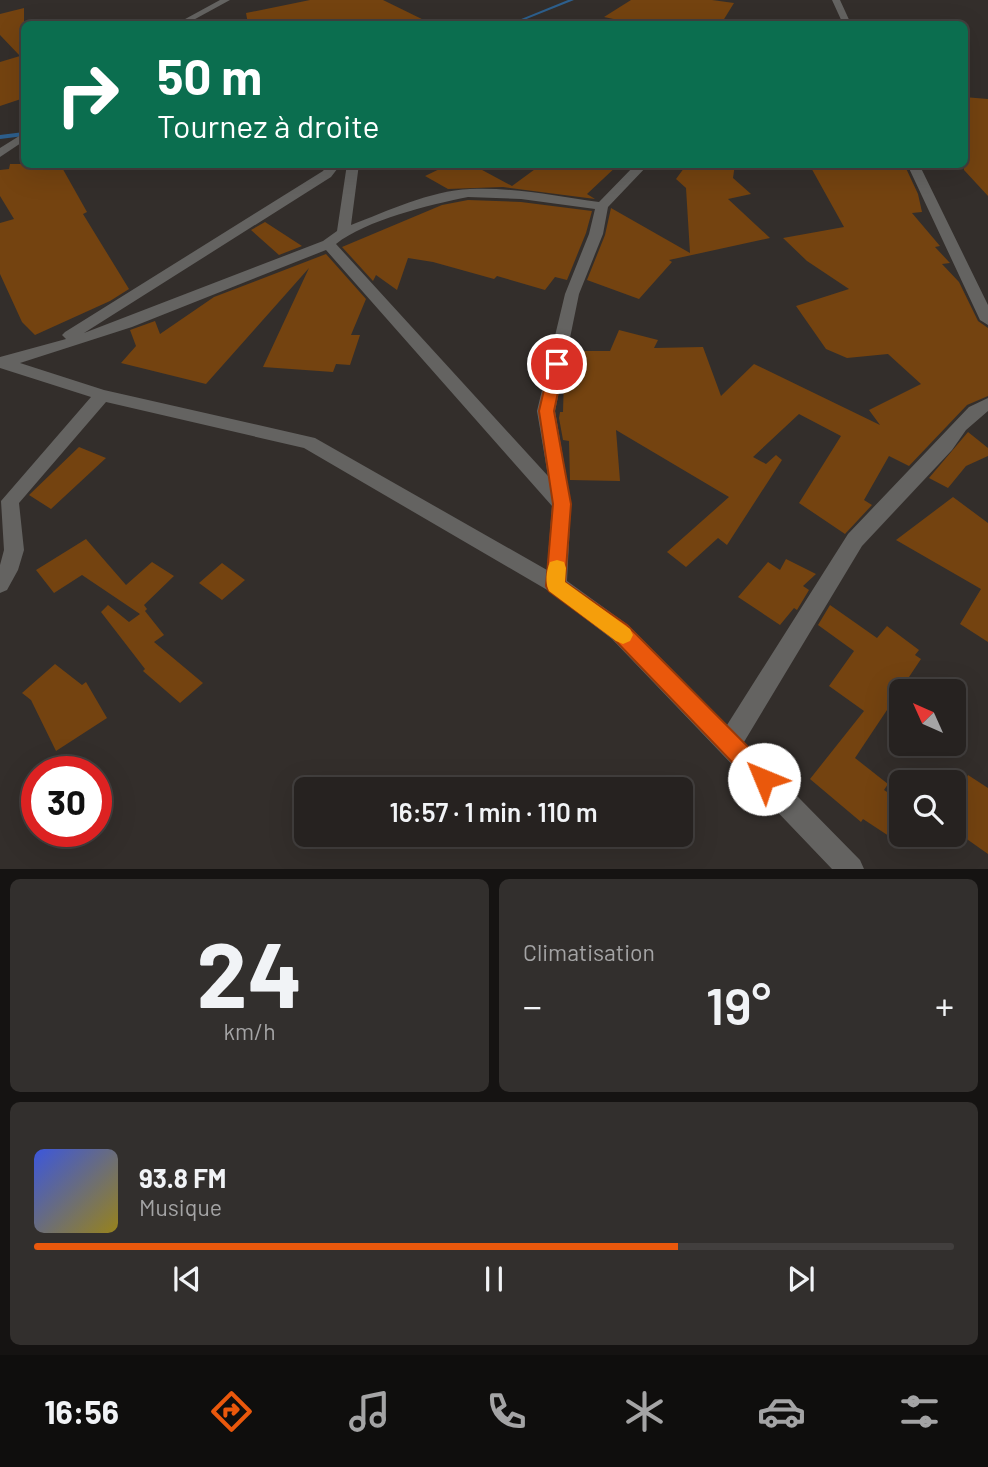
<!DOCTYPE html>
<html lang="fr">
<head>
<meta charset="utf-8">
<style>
	:root { --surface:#262220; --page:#322f2d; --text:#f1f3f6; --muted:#a4a4a5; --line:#423f3e; --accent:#ea580c }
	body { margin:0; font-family:Barlow,sans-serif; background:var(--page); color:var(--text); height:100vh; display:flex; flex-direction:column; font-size:26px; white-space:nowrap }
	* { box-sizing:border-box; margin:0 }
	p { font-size:23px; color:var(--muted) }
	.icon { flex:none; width:38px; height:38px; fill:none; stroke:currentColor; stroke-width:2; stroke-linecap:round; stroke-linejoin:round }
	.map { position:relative; height:869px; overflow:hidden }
	.side { display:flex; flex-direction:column; gap:10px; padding:10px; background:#151312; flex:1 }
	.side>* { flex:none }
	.guide { position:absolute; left:21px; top:21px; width:947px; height:147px; border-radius:10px; box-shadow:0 7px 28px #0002,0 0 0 2px var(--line); background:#0b6e4f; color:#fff; overflow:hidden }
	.needle { width:46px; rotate:315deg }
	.buttons { position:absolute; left:889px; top:679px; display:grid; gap:14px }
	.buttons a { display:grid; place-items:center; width:77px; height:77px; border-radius:10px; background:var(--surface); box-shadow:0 7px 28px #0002,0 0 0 2px var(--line); font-size:35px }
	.speed { position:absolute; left:21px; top:756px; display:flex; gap:14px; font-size:35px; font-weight:700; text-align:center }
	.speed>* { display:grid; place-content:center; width:91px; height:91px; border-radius:50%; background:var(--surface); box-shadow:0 7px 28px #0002,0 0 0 2px var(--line); line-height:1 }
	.speed .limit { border:10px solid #d22; background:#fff; color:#111 }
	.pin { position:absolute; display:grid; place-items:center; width:60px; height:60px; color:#fff; margin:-30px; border:4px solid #fff; border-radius:50%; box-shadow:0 2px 7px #0007 }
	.me { position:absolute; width:77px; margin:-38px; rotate:315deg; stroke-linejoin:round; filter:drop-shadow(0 0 5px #0008) }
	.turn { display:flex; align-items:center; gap:24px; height:147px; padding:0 21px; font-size:32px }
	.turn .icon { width:91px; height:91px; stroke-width:2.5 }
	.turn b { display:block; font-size:49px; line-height:60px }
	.big { font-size:52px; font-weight:600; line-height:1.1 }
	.side .widget { flex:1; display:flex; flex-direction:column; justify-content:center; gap:10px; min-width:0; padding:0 24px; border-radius:10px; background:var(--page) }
	.side .dial { align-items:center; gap:0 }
	.dial b { font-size:91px; line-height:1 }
	.song { display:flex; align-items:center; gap:21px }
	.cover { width:84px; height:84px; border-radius:10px; background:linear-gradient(135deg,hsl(230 70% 55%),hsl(50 70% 35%)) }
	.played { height:7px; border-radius:4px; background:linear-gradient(90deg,var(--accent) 70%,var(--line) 70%) }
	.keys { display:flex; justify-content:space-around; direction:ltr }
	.heat { display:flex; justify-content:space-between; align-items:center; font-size:38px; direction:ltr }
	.side .tiles { flex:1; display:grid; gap:10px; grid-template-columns:1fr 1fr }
	.widget:last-child { grid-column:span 2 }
	.trip { position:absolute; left:294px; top:777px; width:399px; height:70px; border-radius:10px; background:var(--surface); box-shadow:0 7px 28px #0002,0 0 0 2px var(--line); font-weight:600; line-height:70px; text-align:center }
	.dock { display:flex; height:112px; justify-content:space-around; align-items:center; background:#0f0e0d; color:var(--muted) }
	.dock .icon { width:49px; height:49px }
	.dock .current { color:var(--accent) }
	.dock b { font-size:32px; color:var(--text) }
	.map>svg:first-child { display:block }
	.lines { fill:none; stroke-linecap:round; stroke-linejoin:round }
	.stream { fill:#2d5f8d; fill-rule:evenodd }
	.building { fill:#744310 }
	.minor { fill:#646361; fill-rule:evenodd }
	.route { fill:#ea580c; stroke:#983908; stroke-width:2 }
	.slow { fill:#f59e0b }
</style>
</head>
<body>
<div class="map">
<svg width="988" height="869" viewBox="0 0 988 869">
	<rect width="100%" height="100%" fill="#332e2b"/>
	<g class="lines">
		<path class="stream" d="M568 0H574L514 24H509Z
			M24 132V136L0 139V135Z"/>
	</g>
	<path class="building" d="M310 0H383L432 24H248L246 13Z
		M631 0H712L734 3 721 24H637L604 17Z
		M24 8V98L0 106V62L20 56 0 35V14Z
		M964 97 988 99V196L964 170Z
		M10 164H60L87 212 83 214 129 289 110 301 35 335 22 322 0 274V223L14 219 0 196V170L9 169Z
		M450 164H471L512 186 542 164H619L587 194 595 199 503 187 448 189 425 176Z
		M687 164H735L733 178 751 194 728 199 770 238 669 260 672 262 639 299 587 280 605 235 611 208 690 253 686 188 676 179Z
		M809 164H904L918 194 922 212 912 213 940 246 935 247 950 263 942 264 959 282 978 321 988 328V396L967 405 909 466 889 456 864 500 872 505 845 534 799 503 841 436 799 414 753 457 766 464 776 455 782 460 727 545 718 538 686 567 667 552 729 497 616 430 620 481 570 480 569 441 563 440 559 418 560 412H563L564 378 569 379 570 351H610L619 330 658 340 654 348 703 347 721 396 754 364 880 425 869 410 921 384 888 354 847 358 826 349 796 306 849 289 807 261 783 238 844 227Z
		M468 200 521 202 592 211 586 233 567 280 555 277 545 290 497 276 494 279 433 262 408 258 397 290 376 275 373 281 342 247 442 205Z
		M265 222 302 246 279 255 251 230Z
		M326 254 366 299 351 335H360L350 365 336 364 333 372 263 367 309 268 206 384 121 363 136 346 130 330 155 321 160 334 214 297Z
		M968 432 988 448V456L966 466 948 488 929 478Z
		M79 447 106 458 51 509 29 495Z
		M953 497 988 523V642L960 624 981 589 896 540Z
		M86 539 126 585 152 562 174 576 144 605 147 609 145 611 164 635 154 642 203 683 180 703 143 671 145 669 101 612 108 605 129 622 140 614 82 575 54 593 36 570Z
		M786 559 816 574 803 586 809 590 797 610 794 608 780 625 738 597 768 562 780 570Z
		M222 563 245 580 222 600 199 583Z
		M830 605 877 638 887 626 919 650 915 655 921 659 855 758 888 784 884 790 901 801V844L863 819 861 822 810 779 864 711 829 686 854 651 818 625Z
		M55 664 82 685 86 682 107 718 56 751 31 700 22 693Z
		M968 775 988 788V854L954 830V804Z"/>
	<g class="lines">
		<path class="minor" d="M220 0H230L186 24H176Z
			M832 0H840L851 24H843Z
			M24 133V141L0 157V148Z
			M328 164H341L331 177 84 333 323 241 337 231 347 164H359L351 225C388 211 429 191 470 189 513 187 557 196 599 202L636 164H649L608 207 603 234 579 294 555 411 571 504 567 581 628 625 727 725 848 534 969 407 988 398V411L966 430 952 450 862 546 744 742 860 860 864 869H832L612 639 549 591 304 448 106 402 19 503 24 550 18 570 7 590 0 593V565L4 550 1 501 91 397 0 368V357L66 339 62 335 65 332 323 171ZM468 197 521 199 595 209 589 234 565 294 537 411 548 476 336 244C366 220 429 205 468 197ZM326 250 552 506 547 570 315 438 104 390 20 363 132 327Z
			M907 164H919L988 305V325L980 320Z"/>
	</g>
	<path class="route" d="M557 359 564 364 554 411 571 504 565 582 627 625 772 771 775 779 772 787 764 790 756 787 613 638 549 591 546 586 553 504 539 411 550 364Z"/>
	<path class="slow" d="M557 560 564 562 566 568 565 582 630 629 633 635 630 641 623 644 616 641 549 591C545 583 546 571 550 562Z"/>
</svg>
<div class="buttons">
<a><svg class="needle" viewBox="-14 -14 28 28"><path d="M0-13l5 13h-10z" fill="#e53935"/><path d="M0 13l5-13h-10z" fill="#a4a4a5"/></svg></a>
<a><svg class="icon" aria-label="search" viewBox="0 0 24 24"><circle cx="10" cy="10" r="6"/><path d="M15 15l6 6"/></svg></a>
</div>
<div class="speed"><div class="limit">30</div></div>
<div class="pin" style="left:557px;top:364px;background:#d93025"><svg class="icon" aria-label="arrive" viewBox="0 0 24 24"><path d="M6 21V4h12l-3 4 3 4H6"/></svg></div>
<svg class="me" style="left:764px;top:779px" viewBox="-20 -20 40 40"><circle r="19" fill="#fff"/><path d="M0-13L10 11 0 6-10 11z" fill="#ea580c"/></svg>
<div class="trip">16:57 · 1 min · 110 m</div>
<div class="guide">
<div class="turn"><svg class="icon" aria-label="right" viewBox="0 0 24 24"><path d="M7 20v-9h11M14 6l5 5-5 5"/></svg><div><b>50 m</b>Tournez à droite</div></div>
</div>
</div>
<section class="side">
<div class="tiles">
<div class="widget dial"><b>24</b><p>km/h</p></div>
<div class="widget"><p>Climatisation</p>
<div class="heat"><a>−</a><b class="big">19°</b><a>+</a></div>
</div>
<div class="widget">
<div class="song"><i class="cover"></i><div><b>93.8 FM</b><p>Musique</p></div></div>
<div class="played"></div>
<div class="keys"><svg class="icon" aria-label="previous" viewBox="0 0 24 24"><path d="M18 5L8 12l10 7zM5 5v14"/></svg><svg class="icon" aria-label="pause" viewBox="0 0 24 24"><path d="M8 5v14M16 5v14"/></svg><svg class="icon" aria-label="next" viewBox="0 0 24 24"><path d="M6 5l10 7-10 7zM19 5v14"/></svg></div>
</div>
</div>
</section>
<nav class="dock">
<b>16:56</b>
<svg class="icon current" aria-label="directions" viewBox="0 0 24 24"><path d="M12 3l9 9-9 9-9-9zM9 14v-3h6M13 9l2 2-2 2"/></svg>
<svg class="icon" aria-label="music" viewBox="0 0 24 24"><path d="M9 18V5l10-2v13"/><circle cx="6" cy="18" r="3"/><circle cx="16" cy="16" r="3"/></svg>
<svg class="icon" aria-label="phone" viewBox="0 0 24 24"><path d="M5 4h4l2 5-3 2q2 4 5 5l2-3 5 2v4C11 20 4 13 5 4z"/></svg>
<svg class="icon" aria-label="climate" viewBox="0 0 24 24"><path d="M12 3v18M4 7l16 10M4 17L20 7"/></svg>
<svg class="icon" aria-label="car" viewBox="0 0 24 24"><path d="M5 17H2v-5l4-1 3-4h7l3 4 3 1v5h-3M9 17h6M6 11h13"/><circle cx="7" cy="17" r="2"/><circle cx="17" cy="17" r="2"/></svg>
<svg class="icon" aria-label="filters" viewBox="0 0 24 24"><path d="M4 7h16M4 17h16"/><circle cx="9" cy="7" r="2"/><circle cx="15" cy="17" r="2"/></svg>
</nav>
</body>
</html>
